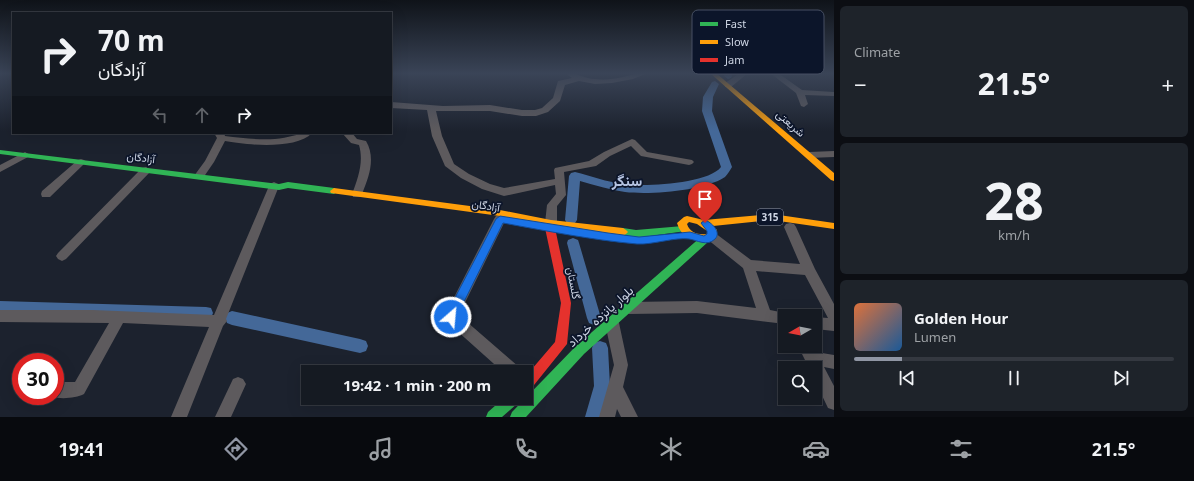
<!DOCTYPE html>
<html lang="en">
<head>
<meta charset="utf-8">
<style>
	:root { --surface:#151a22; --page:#1e232a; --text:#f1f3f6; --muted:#9da1a5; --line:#343840; --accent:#9096a4 }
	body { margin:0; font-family:"Noto Sans",Vazirmatn,sans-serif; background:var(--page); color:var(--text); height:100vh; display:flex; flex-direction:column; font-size:15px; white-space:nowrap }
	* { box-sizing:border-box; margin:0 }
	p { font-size:13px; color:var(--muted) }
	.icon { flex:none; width:22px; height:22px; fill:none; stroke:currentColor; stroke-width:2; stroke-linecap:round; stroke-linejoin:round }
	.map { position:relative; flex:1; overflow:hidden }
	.panel { display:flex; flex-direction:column; gap:6px; padding:6px; background:#0c0e13; width:360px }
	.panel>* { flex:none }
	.top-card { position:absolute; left:12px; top:12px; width:380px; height:122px; border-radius:0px; box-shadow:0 4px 16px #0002,0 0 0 1px var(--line); background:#151a22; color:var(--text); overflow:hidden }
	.needle { width:26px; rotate:261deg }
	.controls { position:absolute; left:778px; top:309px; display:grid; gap:8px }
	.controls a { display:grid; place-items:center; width:44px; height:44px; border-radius:0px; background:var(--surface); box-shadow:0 4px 16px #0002,0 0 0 1px var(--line); font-size:20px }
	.speed { position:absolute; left:12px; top:353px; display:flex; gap:8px; font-size:20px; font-weight:700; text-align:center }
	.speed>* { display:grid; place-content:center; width:52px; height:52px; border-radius:50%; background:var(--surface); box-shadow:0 4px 16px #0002,0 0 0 1px var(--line); line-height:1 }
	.speed .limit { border:6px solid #d22; background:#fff; color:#111 }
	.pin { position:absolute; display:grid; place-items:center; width:34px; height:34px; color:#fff; margin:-41px -17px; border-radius:50% 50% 50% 0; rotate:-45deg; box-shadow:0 0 4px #0007 }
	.pin .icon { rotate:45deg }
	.me { position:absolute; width:44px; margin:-22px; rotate:27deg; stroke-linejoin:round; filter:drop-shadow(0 0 3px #0008) }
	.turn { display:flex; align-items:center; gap:14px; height:84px; padding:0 20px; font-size:18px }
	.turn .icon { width:52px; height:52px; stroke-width:2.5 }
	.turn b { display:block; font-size:28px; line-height:34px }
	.lanes { display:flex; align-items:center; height:38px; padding:0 20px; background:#0003; justify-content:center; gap:20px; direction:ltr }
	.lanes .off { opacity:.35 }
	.big { font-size:30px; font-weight:700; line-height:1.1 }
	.panel .card { flex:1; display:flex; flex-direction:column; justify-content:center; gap:6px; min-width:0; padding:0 14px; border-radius:6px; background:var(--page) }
	.panel .dial { align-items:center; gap:0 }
	.dial b { font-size:52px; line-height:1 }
	.song { display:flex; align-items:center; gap:12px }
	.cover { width:48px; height:48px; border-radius:6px; background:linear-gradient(135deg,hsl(20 70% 55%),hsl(210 70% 35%)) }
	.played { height:4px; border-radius:2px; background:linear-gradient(90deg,var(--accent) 15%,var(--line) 15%) }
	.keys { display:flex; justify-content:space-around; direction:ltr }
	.heat { display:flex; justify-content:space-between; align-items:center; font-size:22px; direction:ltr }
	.trip { position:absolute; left:301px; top:365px; width:232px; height:40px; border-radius:0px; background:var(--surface); box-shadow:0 4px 16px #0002,0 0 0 1px var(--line); font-weight:700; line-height:40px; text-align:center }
	.menu { display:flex; height:64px; justify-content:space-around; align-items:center; background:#080a0e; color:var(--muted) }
	.menu .icon { width:28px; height:28px }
	.menu .current { color:var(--accent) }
	.menu b { font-size:18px; color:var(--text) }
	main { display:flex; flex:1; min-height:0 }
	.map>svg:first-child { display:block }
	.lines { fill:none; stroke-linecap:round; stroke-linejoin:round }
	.canal { fill:#446898; fill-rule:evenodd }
	.street { fill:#5d5a5d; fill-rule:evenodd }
	.fast { fill:#30b455; fill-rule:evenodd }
	.slow { fill:#ff9f0a; fill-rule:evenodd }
	.jam { fill:#e5322d; fill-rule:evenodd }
	.route { fill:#1a73e8; stroke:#114b97 }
	.labels { text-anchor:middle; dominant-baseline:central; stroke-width:3.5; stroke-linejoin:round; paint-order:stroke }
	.shield { fill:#0c152a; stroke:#949bac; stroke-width:1 }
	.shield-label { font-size:10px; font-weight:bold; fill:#ced5e4 }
	.street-label { font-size:11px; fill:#ced5e4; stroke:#0c152a }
	.near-street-label { font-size:13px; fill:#ced5e4; stroke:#0c152a }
	.district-label { font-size:15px; font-weight:bold; fill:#b5c3e1; stroke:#0c152a }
	.key { fill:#0c152a; stroke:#464f62; stroke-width:1 }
	.key-label { font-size:11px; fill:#ced5e4 }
</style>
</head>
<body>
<main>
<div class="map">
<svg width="834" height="417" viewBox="0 0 834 417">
	<rect width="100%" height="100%" fill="#1c222e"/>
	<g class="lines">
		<path class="canal" d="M725 73H733L731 78 728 79 724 76Z
			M715 81 719 84 713 97 712 111 732 167C730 170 728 174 725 177 704 191 650 195 625 192 610 190 595 185 580 181L577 220 575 223 571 224 567 223 565 220 569 176 571 173 575 172C591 176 607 182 623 184 644 187 708 184 721 167L702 111 703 97 712 82Z
			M573 238 578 240 579 243 601 318 599 323 594 325 589 323 587 318 567 243 568 240Z
			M0 301 206 307 211 308 213 313 211 318 206 319 0 313Z
			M232 311 360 339 366 341 368 346 366 351 360 353 232 325 227 323 225 318 227 313Z
			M600 341 606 343 608 348 610 386 603 417H585L594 386 592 348 594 343Z"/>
		<path class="street" d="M565 73C575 71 584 79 595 79 605 80 614 79 623 77 632 75 639 72 648 73L633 79 612 83 595 84 579 81 565 85 560 101 548 112 536 116H522L490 111H436L442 136 454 164 469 174 490 184 504 188 555 179 554 170 555 168 589 161 604 152 632 139 635 140 647 152 692 160 694 162 692 164 689 165 641 156 631 146 610 156 596 166 564 172 566 195 557 206V223L555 226 551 227 547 226 545 223 547 205 556 194 555 185 504 196 482 189 461 178 445 166 432 136 427 110 391 108V102L443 106 490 105 522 110H535L542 108 553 98 558 81 572 78Z
			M740 73H748L731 87H725V83Z
			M770 73H778L802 90 834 92V96L805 95 808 104 804 107 801 106 796 93Z
			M214 133H224L225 136C242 138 258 140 275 139 288 138 298 133 312 133 296 150 246 145 225 141L214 162 203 178H195L194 176 205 161 217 138Z
			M342 133H352L357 139 366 141C376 158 369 177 362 194L361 197H353L352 194C358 178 364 162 359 145L351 143Z
			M834 151V157L809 158 804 155 809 152Z
			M25 152 30 155 28 157 0 172V165Z
			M81 159 84 160 86 162 84 164 50 197H42L41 194 42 191 78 160Z
			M146 167 151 170 150 172 66 259 62 261 58 259 56 256 58 253 142 168Z
			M274 182 278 184 279 186 226 319 227 321 223 326 187 417H171L209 327 123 323 84 394C76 398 60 400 51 396H55V382H75L109 323 0 322V310H93L214 315 269 186 270 184Z
			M500 215 504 216 506 219 459 315 519 367 521 372H503L446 321 444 317 494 219 496 216Z
			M790 223 794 224 796 227 815 269 834 304V331L815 329V317L828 318 805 275 756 271 770 310 790 314 791 316H785V324L697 313 629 314 624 312 622 308 624 304 629 302 697 301 756 308 743 268 707 239 705 236 707 233 711 232 715 233 751 260 800 264 784 227 786 224Z
			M612 317 617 319 619 323 628 365 623 387 638 417H621L617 409 615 417H599L614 365 605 323 607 319Z
			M798 346H813L816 352 834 355V369L824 367 834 386V410L828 408 815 381V368H809Z
			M238 377 243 379 246 384 231 417H215L233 379Z"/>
		<path class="fast" d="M0 150 279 184 288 182 334 188 338 191 334 194 288 188 279 190 0 154Z
			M683 226 686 227 688 229 686 231 636 238 620 234 618 232 620 230 623 228 636 230Z
			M705 235 708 236 710 239 708 242 584 354 526 417H510L512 412 576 346 702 236Z
			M504 398H519L518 403 502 417H486L488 412Z"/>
		<path class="slow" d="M710 73H716L834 173V181L831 180Z
			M334 188 500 210 551 220 623 228 626 230 628 232 626 234 623 236 551 226 500 216 331 193 330 191Z
			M772 214 834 223V229L772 220 713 226 717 230 714 239C699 243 682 241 677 223L684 217 687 216 704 220ZM689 222 697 224 707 231V234C698 235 690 233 687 224Z"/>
		<path class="jam" d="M550 225 553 226 555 228 571 303 567 344 530 390 526 392V376L555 342 561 303 545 228 547 226Z"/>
	</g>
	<linearGradient id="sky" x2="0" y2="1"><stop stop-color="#0f1319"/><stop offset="0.56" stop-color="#3a4457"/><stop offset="1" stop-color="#3a4457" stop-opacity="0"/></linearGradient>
	<rect width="834" height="131" fill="url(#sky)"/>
	<path class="route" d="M500 216 608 233 639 237 690 232 704 236 707 234V231L701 223 705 220C711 222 722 232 715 239 707 247 697 240 689 239 675 237 652 245 637 244 592 240 547 231 503 223L455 320 451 322 447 320 446 317 447 313 496 219Z"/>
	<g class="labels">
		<rect class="shield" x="757" y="209" width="26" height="16" rx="3"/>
		<g class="shield-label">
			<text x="770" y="217">315</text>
		</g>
		<g class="street-label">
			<text transform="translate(791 123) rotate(41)">شریعتی</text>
			<text transform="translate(141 157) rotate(7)">آزادگان</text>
			<text transform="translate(486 205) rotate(9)">آزادگان</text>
			<text transform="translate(574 283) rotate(79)">گلستان</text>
		</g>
		<g class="near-street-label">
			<text transform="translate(600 316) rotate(-42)">بلوار پانزده خرداد</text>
		</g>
		<g class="district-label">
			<text x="627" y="180">سنگر</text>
		</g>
	</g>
	<rect x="692" y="10" width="132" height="64" rx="6" class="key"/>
	<rect x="700" y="22" width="18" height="4" fill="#30b455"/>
	<rect x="700" y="40" width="18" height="4" fill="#ff9f0a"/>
	<rect x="700" y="58" width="18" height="4" fill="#e5322d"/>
	<g class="key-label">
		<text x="725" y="28">Fast</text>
		<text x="725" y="46">Slow</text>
		<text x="725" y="64">Jam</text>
	</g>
</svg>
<div class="controls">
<a><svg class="needle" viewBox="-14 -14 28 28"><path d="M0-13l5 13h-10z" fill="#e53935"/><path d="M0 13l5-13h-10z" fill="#9da1a5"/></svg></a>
<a><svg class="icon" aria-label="search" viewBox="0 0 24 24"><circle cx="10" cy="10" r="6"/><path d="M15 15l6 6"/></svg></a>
</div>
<div class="speed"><div class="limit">30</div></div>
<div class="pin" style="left:705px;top:223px;background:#d93025"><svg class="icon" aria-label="arrive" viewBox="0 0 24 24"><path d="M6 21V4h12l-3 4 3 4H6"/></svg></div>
<svg class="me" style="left:451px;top:317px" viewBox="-20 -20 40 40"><circle r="17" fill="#1a73e8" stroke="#fff" stroke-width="3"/><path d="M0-11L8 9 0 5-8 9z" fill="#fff"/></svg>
<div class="trip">19:42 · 1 min · 200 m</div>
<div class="top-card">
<div class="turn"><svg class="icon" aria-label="right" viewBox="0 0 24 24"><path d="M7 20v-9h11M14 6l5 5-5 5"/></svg><div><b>70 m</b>آزادگان</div></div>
<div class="lanes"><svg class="icon off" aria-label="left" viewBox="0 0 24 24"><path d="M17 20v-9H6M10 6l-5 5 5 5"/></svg><svg class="icon off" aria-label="ahead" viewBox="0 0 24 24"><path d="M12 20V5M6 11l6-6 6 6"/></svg><svg class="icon" aria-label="right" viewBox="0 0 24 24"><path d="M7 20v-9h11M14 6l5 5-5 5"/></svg></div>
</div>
</div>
<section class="panel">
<div class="card"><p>Climate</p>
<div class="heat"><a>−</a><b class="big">21.5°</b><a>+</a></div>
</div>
<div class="card dial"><b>28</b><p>km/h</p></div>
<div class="card">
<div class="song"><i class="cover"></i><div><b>Golden Hour</b><p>Lumen</p></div></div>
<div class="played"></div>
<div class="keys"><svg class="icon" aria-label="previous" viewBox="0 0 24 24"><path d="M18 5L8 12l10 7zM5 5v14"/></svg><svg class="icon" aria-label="pause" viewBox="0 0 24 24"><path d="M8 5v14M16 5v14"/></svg><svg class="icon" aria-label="next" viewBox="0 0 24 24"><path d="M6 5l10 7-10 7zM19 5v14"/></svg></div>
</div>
</section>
</main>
<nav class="menu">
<b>19:41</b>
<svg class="icon current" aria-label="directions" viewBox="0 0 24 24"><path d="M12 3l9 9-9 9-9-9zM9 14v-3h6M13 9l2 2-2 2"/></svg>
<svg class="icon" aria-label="music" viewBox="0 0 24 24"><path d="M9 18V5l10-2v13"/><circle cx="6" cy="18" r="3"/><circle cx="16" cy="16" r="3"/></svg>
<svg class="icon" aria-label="phone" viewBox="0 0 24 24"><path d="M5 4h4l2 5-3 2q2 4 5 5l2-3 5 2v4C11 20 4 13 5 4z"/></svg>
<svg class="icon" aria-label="climate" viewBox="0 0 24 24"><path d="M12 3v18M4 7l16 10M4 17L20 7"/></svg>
<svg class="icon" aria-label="car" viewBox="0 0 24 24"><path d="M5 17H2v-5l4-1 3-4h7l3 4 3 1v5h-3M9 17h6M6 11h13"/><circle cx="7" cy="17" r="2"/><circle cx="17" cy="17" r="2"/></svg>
<svg class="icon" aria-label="filters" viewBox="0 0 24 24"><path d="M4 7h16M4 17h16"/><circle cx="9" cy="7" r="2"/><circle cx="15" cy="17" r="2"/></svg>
<b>21.5°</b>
</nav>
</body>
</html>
